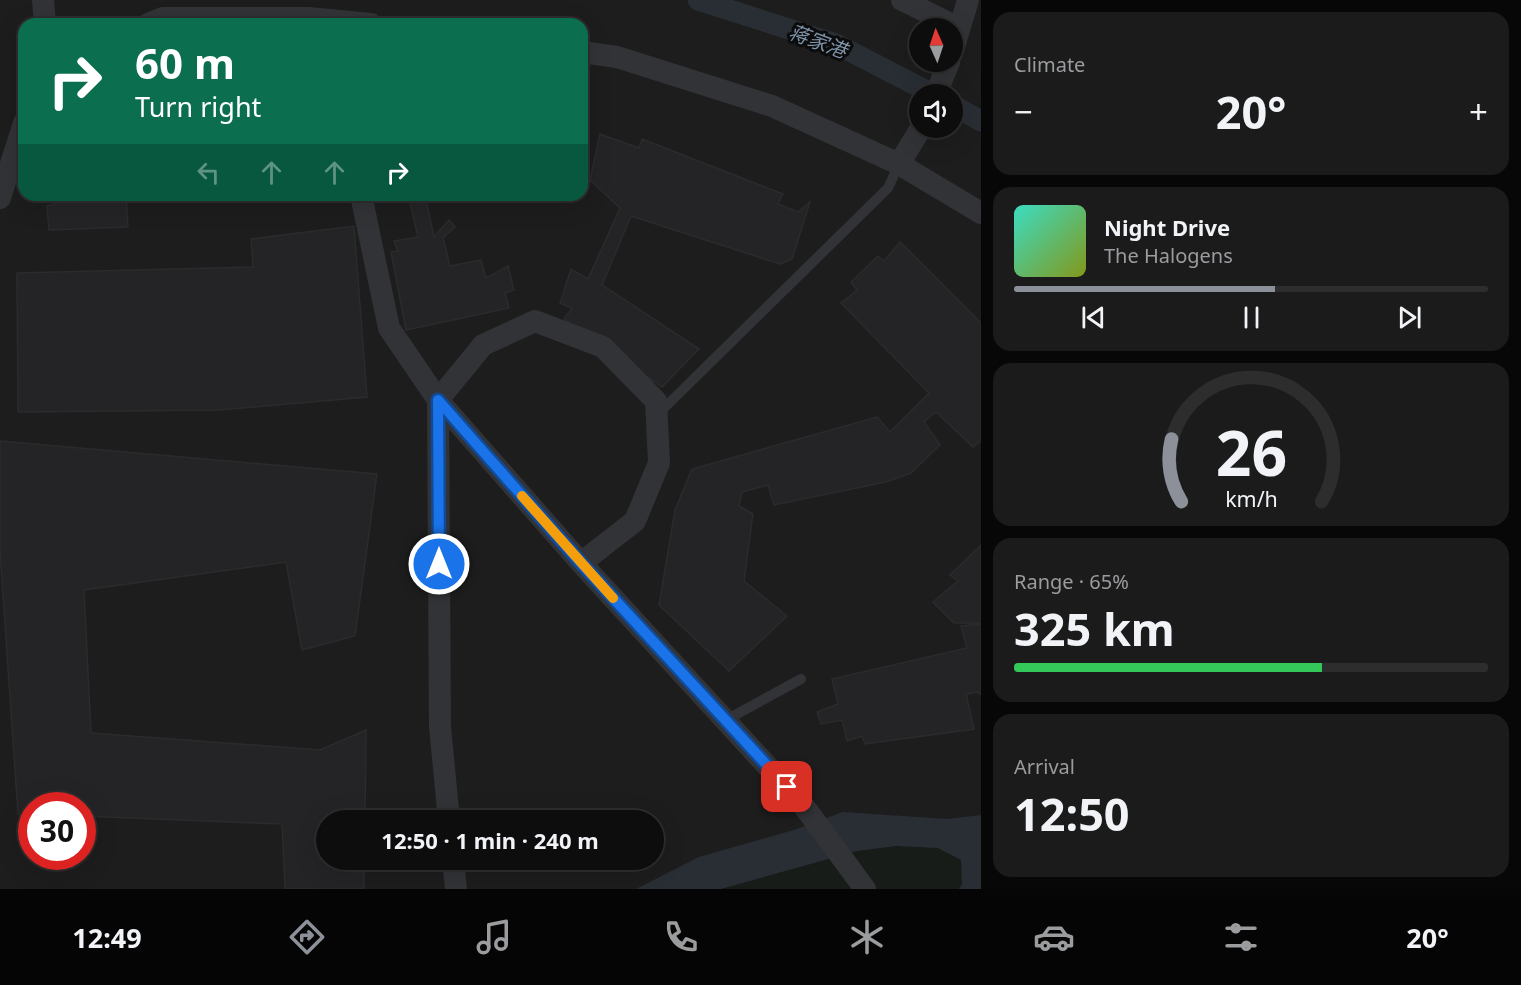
<!DOCTYPE html>
<html lang="en">
<head>
<meta charset="utf-8">
<style>
	:root { --surface:#0d0d0e; --page:#1b1b1c; --text:#f1f3f6; --muted:#9a9c9e; --line:#2d2d2e; --accent:#8c9099 }
	body { margin:0; font-family:"Noto Sans","Noto Sans SC",sans-serif; background:var(--page); color:var(--text); height:100vh; display:flex; flex-direction:column; font-size:22px; white-space:nowrap }
	* { box-sizing:border-box; margin:0 }
	p { font-size:20px; color:var(--muted) }
	.icon { flex:none; width:33px; height:33px; fill:none; stroke:currentColor; stroke-width:2; stroke-linecap:round; stroke-linejoin:round }
	.map { position:relative; flex:1; overflow:hidden }
	.sheet { display:flex; flex-direction:column; gap:12px; padding:12px; background:#070708; width:540px }
	.sheet>* { flex:none }
	.top-card { position:absolute; left:18px; top:18px; width:570px; height:183px; border-radius:18px; box-shadow:0 6px 24px #0002,0 0 0 2px var(--line); background:#0b6e4f; color:#fff; overflow:hidden }
	.needle { width:39px; rotate:357deg }
	.buttons { position:absolute; left:909px; top:18px; display:grid; gap:12px }
	.buttons a { display:grid; place-items:center; width:54px; height:54px; border-radius:50%; background:var(--surface); box-shadow:0 6px 24px #0002,0 0 0 2px var(--line); font-size:30px }
	.speed { position:absolute; left:18px; top:792px; display:flex; gap:12px; font-size:30px; font-weight:700; text-align:center }
	.speed>* { display:grid; place-content:center; width:78px; height:78px; border-radius:50%; background:var(--surface); box-shadow:0 6px 24px #0002,0 0 0 2px var(--line); line-height:1 }
	.speed .limit { border:9px solid #d22; background:#fff; color:#111 }
	.pin { position:absolute; display:grid; place-items:center; width:51px; height:51px; color:#fff; margin:-26px; border-radius:12px; box-shadow:0 3px 9px #0006 }
	.me { position:absolute; width:66px; margin:-33px; rotate:0deg; stroke-linejoin:round; filter:drop-shadow(0 0 4px #0008) }
	.turn { display:flex; align-items:center; gap:21px; height:126px; padding:0 18px; font-size:27px }
	.turn .icon { width:78px; height:78px; stroke-width:2.5 }
	.turn b { display:block; font-size:42px; line-height:51px }
	.lanes { display:flex; align-items:center; height:57px; padding:0 18px; background:#0003; justify-content:center; gap:30px; direction:ltr }
	.lanes .off { opacity:.35 }
	.big { font-size:45px; font-weight:700; line-height:1.1 }
	.sheet .widget { flex:1; display:flex; flex-direction:column; justify-content:center; gap:9px; min-width:0; padding:0 21px; border-radius:18px; background:var(--page) }
	.sheet .dial { align-items:center; gap:0 }
	.dial svg { height:156px; overflow:visible; fill:none; stroke:var(--line); stroke-width:7; stroke-linecap:round; text-anchor:middle }
	.dial text { fill:var(--text); stroke:none }
	.song { display:flex; align-items:center; gap:18px }
	.cover { width:72px; height:72px; border-radius:9px; background:linear-gradient(135deg,hsl(170 70% 55%),hsl(70 70% 35%)) }
	.played { height:6px; border-radius:3px; background:linear-gradient(90deg,var(--accent) 55%,var(--line) 55%) }
	.keys { display:flex; justify-content:space-around; direction:ltr }
	.heat { display:flex; justify-content:space-between; align-items:center; font-size:33px; direction:ltr }
	.charge { height:9px; border-radius:4px; background:linear-gradient(90deg,#34c759 65%,var(--line) 0) }
	.trip { position:absolute; left:316px; top:810px; width:348px; height:60px; border-radius:30px; background:var(--surface); box-shadow:0 6px 24px #0002,0 0 0 2px var(--line); font-weight:700; line-height:60px; text-align:center }
	.tab-bar { display:flex; height:96px; justify-content:space-around; align-items:center; background:#050506; color:var(--muted) }
	.tab-bar .icon { width:42px; height:42px }
	.tab-bar .on { color:var(--accent) }
	.tab-bar b { font-size:27px; color:var(--text) }
	main { display:flex; flex:1; min-height:0 }
	.map>svg:first-child { display:block }
	.built { fill:#1d1d1e; fill-rule:evenodd }
	.green { fill:#171c18 }
	.water { fill:#292e34 }
	.lines { fill:none; stroke-linecap:round; stroke-linejoin:round }
	.canal { stroke:#292e34; stroke-width:21 }
	.building { fill:#242426; stroke:#2b2b2d; stroke-width:1.5 }
	.lane { stroke:#323336; stroke-width:10 }
	.street { stroke:#323336; stroke-width:22 }
	.route-casing { stroke:#114b97; stroke-width:15 }
	.route { stroke:#1a73e8; stroke-width:10 }
	.slow { stroke:#f59e0b; stroke-width:10 }
	.labels { text-anchor:middle; dominant-baseline:central; stroke-width:6; stroke-linejoin:round; paint-order:stroke }
	.water-label { font-size:20px; font-style:italic; fill:#7e93a8; stroke:#0c0c0d }
</style>
</head>
<body>
<main>
<div class="map">
<svg width="981" height="889" viewBox="0 0 981 889">
	<rect width="100%" height="100%" fill="#111112"/>
	<path class="built" d="M0 0H981V889H0ZM24 24H582V195H24ZM920 28H952V62H920ZM920 94H952V128H920ZM32 806H82V856H32ZM327 820H654V860H327Z"/>
	<path class="green" d="M896 846 938 848 961 860 962 885 959 889H721L857 851Z"/>
	<path class="water" d="M843 812 947 819 981 815V889H959L962 884 961 860 938 848 896 846 857 851 721 889H636L699 857 794 830Z"/>
	<g class="lines">
		<path class="canal" d="M698 0 836 44 933 94
			M952 105 981 121"/>
	</g>
	<path class="building" d="M600 134 639 148 642 139 783 194 778 204 798 212 810 202 792 259 780 264 631 216 602 285 699 349 662 387 564 319 572 308 560 303 571 269 588 279 620 208 590 180Z
		M126 195 128 227 49 230 47 206 55 204 53 196Z
		M408 195H425L434 237 449 220 455 227 443 238 450 266 481 260 486 278 508 266 514 290 505 293 509 308 406 330 391 252 398 251 394 241 418 237Z
		M354 226 367 397 220 410 18 412 17 273 253 267 251 239Z
		M900 242 981 323V441L973 447 936 412 924 422 940 445 911 473 886 482 774 505 768 485 742 492 739 506 753 514 744 581 787 616 729 671 659 605 675 510 692 469 877 417 890 432 929 393 841 303 857 290 851 282 878 256 884 261Z
		M0 441 377 474 355 636 302 650 286 562 84 590 91 733 320 750 366 730 365 820H327V860H364V889H285L282 824 82 816V806H32V814H18L0 551Z
		M981 545V623H954L933 602 958 581 950 575Z
		M981 624V695L978 692 966 694 974 729 865 744 862 736 847 741 842 720 821 724 817 712 838 704 832 679 967 648 961 626Z"/>
	<g class="lines">
		<path class="lane" d="M657 415 888 188 899 164
			M726 720 801 679"/>
		<path class="street" d="M43 0 45 24
			M902 0 959 28
			M148 24 163 18H308L371 24
			M582 52 617 57 772 106 899 164 981 213
			M952 53 968 0
			M936 94 949 62
			M899 164 921 128
			M361 195 389 328 438 400 581 563
			M0 198 24 123
			M449 820 440 727 438 400 483 345 535 321 603 347 656 401 659 463 635 521 581 563 803 805 865 889
			M453 860 456 889"/>
	</g>
	<g class="lines">
		<defs>
			<path id="route" d="M439 564 438 400 581 563 787 787"/>
		</defs>
		<use href="#route" class="route-casing"/>
		<use href="#route" class="route"/>
		<path class="slow" d="M522 496 613 598"/>
	</g>
	<g class="labels">
		<g class="water-label">
			<text transform="translate(818 41) rotate(20)">蒋家港</text>
		</g>
	</g>
</svg>
<div class="buttons">
<a><svg class="needle" viewBox="-14 -14 28 28"><path d="M0-13l5 13h-10z" fill="#e53935"/><path d="M0 13l5-13h-10z" fill="#9a9c9e"/></svg></a>
<a><svg class="icon" aria-label="sound" viewBox="0 0 24 24"><path d="M4 9h4l5-4v14l-5-4H4zM17 9q2 3 0 6"/></svg></a>
</div>
<div class="speed"><div class="limit">30</div></div>
<div class="pin" style="left:787px;top:787px;background:#d93025"><svg class="icon" aria-label="arrive" viewBox="0 0 24 24"><path d="M6 21V4h12l-3 4 3 4H6"/></svg></div>
<svg class="me" style="left:439px;top:564px" viewBox="-20 -20 40 40"><circle r="17" fill="#1a73e8" stroke="#fff" stroke-width="3"/><path d="M0-11L8 9 0 5-8 9z" fill="#fff"/></svg>
<div class="trip">12:50 · 1 min · 240 m</div>
<div class="top-card">
<div class="turn"><svg class="icon" aria-label="right" viewBox="0 0 24 24"><path d="M7 20v-9h11M14 6l5 5-5 5"/></svg><div><b>60 m</b>Turn right</div></div>
<div class="lanes"><svg class="icon off" aria-label="left" viewBox="0 0 24 24"><path d="M17 20v-9H6M10 6l-5 5 5 5"/></svg><svg class="icon off" aria-label="ahead" viewBox="0 0 24 24"><path d="M12 20V5M6 11l6-6 6 6"/></svg><svg class="icon off" aria-label="ahead" viewBox="0 0 24 24"><path d="M12 20V5M6 11l6-6 6 6"/></svg><svg class="icon" aria-label="right" viewBox="0 0 24 24"><path d="M7 20v-9h11M14 6l5 5-5 5"/></svg></div>
</div>
</div>
<section class="sheet">
<div class="widget"><p>Climate</p>
<div class="heat"><a>−</a><b class="big">20°</b><a>+</a></div>
</div>
<div class="widget">
<div class="song"><i class="cover"></i><div><b>Night Drive</b><p>The Halogens</p></div></div>
<div class="played"></div>
<div class="keys"><svg class="icon" aria-label="previous" viewBox="0 0 24 24"><path d="M18 5L8 12l10 7zM5 5v14"/></svg><svg class="icon" aria-label="pause" viewBox="0 0 24 24"><path d="M8 5v14M16 5v14"/></svg><svg class="icon" aria-label="next" viewBox="0 0 24 24"><path d="M6 5l10 7-10 7zM19 5v14"/></svg></div>
</div>
<div class="widget dial"><svg viewBox="0 0 100 80">
<path d="M14 69A42 42 0 1 1 86 69"/>
<path d="M14 69A42 42 0 0 1 9 37" stroke="#8c9099"/>
<text x="50" y="56" font-size="32" font-weight="700">26</text>
<text x="50" y="72" font-size="11">km/h</text>
</svg></div>
<div class="widget"><p>Range · 65%</p><b class="big">325 km</b><div class="charge"></div></div>
<div class="widget"><p>Arrival</p><b class="big">12:50</b></div>
</section>
</main>
<nav class="tab-bar">
<b>12:49</b>
<svg class="icon on" aria-label="directions" viewBox="0 0 24 24"><path d="M12 3l9 9-9 9-9-9zM9 14v-3h6M13 9l2 2-2 2"/></svg>
<svg class="icon" aria-label="music" viewBox="0 0 24 24"><path d="M9 18V5l10-2v13"/><circle cx="6" cy="18" r="3"/><circle cx="16" cy="16" r="3"/></svg>
<svg class="icon" aria-label="phone" viewBox="0 0 24 24"><path d="M5 4h4l2 5-3 2q2 4 5 5l2-3 5 2v4C11 20 4 13 5 4z"/></svg>
<svg class="icon" aria-label="climate" viewBox="0 0 24 24"><path d="M12 3v18M4 7l16 10M4 17L20 7"/></svg>
<svg class="icon" aria-label="car" viewBox="0 0 24 24"><path d="M5 17H2v-5l4-1 3-4h7l3 4 3 1v5h-3M9 17h6M6 11h13"/><circle cx="7" cy="17" r="2"/><circle cx="17" cy="17" r="2"/></svg>
<svg class="icon" aria-label="filters" viewBox="0 0 24 24"><path d="M4 7h16M4 17h16"/><circle cx="9" cy="7" r="2"/><circle cx="15" cy="17" r="2"/></svg>
<b>20°</b>
</nav>
</body>
</html>
